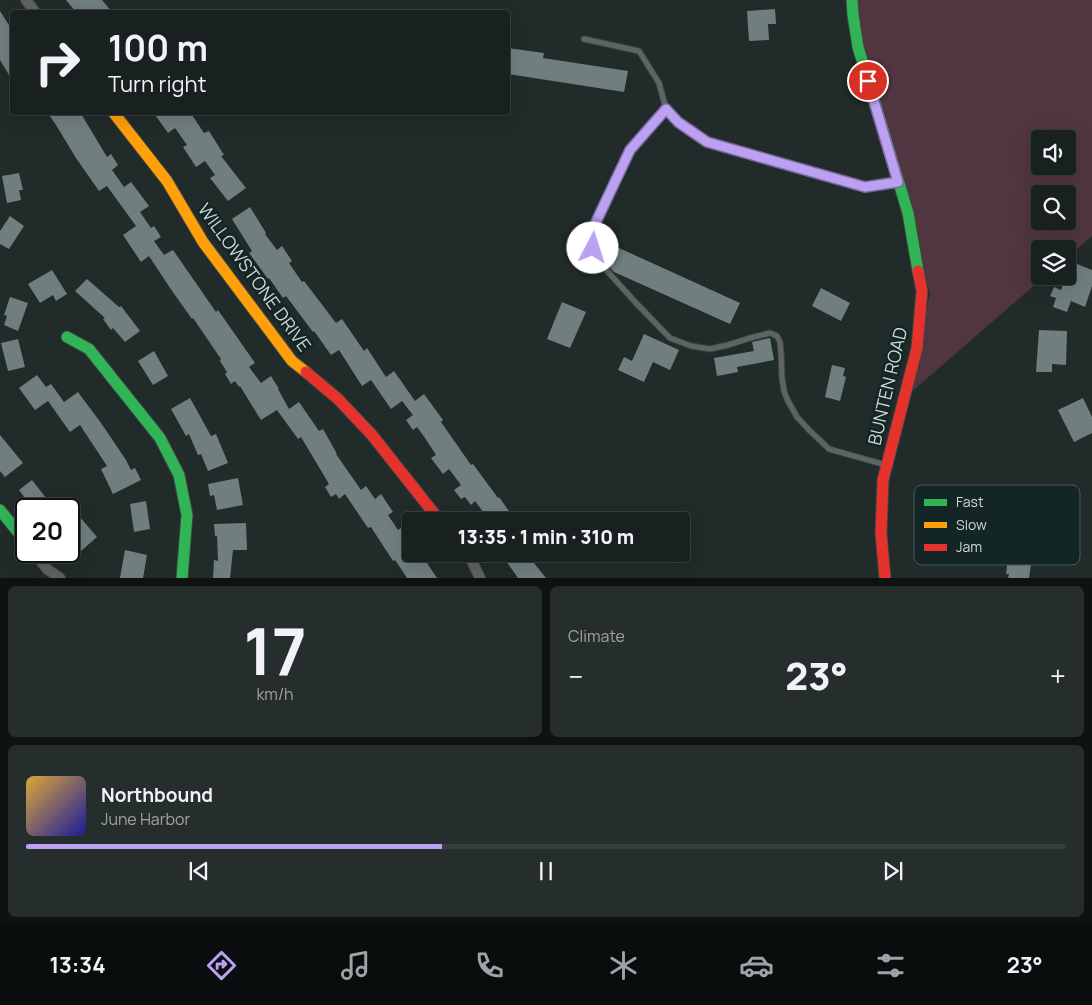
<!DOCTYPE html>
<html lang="en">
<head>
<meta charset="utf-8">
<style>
	:root { --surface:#192020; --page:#262d2d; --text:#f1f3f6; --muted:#9fa3a5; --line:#373e3e; --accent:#bca0f2 }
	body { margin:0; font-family:Manrope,sans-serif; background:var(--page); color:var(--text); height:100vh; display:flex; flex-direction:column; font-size:19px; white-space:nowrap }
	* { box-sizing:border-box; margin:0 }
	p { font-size:16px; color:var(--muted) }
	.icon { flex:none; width:28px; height:28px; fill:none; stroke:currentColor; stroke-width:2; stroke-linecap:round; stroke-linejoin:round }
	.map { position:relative; height:578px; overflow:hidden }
	.details { display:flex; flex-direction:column; gap:8px; padding:8px; background:#0e1212; flex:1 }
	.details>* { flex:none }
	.hud { position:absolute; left:10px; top:10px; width:500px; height:105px; border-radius:5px; box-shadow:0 5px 20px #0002,0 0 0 1px var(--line); background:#192020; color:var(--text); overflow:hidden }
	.tools { position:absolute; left:1031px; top:130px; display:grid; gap:10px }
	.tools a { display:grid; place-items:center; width:45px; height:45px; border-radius:5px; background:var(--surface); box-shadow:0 5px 20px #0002,0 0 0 1px var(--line); font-size:25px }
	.speed { position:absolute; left:15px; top:498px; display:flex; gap:10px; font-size:25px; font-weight:700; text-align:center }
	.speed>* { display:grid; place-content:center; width:65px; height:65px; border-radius:50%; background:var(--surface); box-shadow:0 5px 20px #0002,0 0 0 1px var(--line); line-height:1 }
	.speed .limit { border:2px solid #111; border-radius:8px; background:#fff; color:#111 }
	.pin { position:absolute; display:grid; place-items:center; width:42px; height:42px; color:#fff; margin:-21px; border:2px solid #fff; border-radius:50%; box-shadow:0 1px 5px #0007 }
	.me { position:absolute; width:55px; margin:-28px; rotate:5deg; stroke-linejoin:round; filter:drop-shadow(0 0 4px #0008) }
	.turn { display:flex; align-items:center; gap:18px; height:105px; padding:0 15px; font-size:22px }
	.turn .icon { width:65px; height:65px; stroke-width:2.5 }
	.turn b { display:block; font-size:35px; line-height:42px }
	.big { font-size:38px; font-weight:800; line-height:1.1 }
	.details .tile { flex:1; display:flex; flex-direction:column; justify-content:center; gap:8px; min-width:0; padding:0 18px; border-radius:8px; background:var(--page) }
	.details .dial { align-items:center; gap:0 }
	.dial b { font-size:65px; line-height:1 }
	.song { display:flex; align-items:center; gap:15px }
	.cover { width:60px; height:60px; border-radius:8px; background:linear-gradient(135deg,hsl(40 70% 55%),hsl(240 70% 35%)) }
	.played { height:5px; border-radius:2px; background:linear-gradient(90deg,var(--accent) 40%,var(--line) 40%) }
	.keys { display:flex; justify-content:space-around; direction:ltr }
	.heat { display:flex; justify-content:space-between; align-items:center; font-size:28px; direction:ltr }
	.details .tiles { flex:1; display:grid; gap:8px; grid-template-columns:1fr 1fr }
	.tile:last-child { grid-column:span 2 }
	.trip { position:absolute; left:402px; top:512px; width:288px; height:50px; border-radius:5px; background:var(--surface); box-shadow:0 5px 20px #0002,0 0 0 1px var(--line); font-weight:800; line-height:50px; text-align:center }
	.menu { display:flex; height:80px; justify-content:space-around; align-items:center; background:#0a0d0d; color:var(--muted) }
	.menu .icon { width:35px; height:35px }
	.menu .active { color:var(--accent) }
	.menu b { font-size:22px; color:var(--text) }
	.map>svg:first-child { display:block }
	.green { fill:#513540; fill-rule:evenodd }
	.building { fill:#707f7e }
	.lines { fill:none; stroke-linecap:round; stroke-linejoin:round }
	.lane-casing { stroke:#3d4645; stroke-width:7 }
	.street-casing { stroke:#3d4645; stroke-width:12 }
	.fast-casing { stroke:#3d4645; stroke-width:13 }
	.slow-casing { stroke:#3d4645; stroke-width:13 }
	.jam-casing { stroke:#3d4645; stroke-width:13 }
	.lane { stroke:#5f6363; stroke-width:5 }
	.street { stroke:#5f6363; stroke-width:10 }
	.fast { stroke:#30b455; stroke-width:11 }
	.slow { stroke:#ff9f0a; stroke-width:11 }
	.jam { stroke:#e5322d; stroke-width:11 }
	.route-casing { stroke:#7a689d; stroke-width:12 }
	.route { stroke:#bca0f2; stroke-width:9 }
	.labels { text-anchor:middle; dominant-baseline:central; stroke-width:5; stroke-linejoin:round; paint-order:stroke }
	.street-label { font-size:18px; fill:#cdd8d7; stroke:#132524 }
	.key { fill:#132524; stroke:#4b5b5a; stroke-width:1 }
	.key-label { font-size:14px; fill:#cdd8d7 }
</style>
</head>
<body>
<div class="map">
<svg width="1092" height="578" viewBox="0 0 1092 578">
	<rect width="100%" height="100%" fill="#212b2a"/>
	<path class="green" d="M858 0H1092V236L1068 257V249H1040V276H1045L909 394 930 293 896 186 861 72ZM1040 139H1068V166H1040ZM1040 194H1068V221H1040Z"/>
	<path class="building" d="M66 0H102L112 12H76Z
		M775 9 776 24H768L769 40 749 41 747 11Z
		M0 11 12 30V80L0 60Z
		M508 48 544 53 543 58 628 71 624 92 508 74Z
		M47 112H80L107 157 111 154 118 165 112 170 124 187 131 182 149 206 140 212 151 228 154 226 161 237 154 241 164 255 173 250 216 312 218 310 255 363 249 367 261 383 271 376 279 389H278L289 409 299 402 319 431 323 429 337 454H336L361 490 366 486 375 499 381 494 393 512 388 515 398 530 406 525 411 533V554H421L437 578H407L395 560 393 561 371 527 368 528 345 494 339 499 336 494 331 497 325 487 329 484 301 437 298 439 277 410 261 420 240 386 239 387 235 381 231 384 225 374 227 372 220 361 221 359 193 318 192 319 170 288 149 256 141 262 123 235 136 226 107 186 99 191 76 158 56 125Z
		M153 112H190L204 133 209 131 224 155 221 156 246 188 228 201 210 178 215 175 205 161 196 167 183 147 187 145 175 128 168 133Z
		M19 173 23 190H19L21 200 7 203 2 176Z
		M250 207 266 233 265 234 277 250 282 246 292 261 289 263 302 282 304 281 336 323 342 319 364 351 367 348 386 377 394 371 415 401 424 394 443 420 441 422 471 465 473 464 498 498 499 497 516 521H490L475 501 471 505 465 497 461 499 454 490 461 485 449 469 443 474 431 458 436 455 423 435 417 427 413 430 406 420 413 415 402 401 391 409 371 380 362 386 339 350 331 355 314 331 313 332 286 296 283 298 269 278 268 279 249 253 252 251 232 219Z
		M10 216 24 226 9 249 0 244V231Z
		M619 248 740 303 730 324 614 272 610 268Z
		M1072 262 1092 270V286L1085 307 1071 301 1067 312 1053 307 1056 298 1050 296 1054 287 1061 290 1066 276H1068Z
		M52 270 67 294 56 301 53 295 40 303 28 284Z
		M87 279 119 307 121 306 140 331 125 342 113 328 111 330 103 319 105 318 75 291Z
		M821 288 850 303 841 321 812 306Z
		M10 297 28 303 18 331 4 325 7 316 4 315Z
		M562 302 586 312 570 348 547 339Z
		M1039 330 1067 331 1066 365 1052 364V372H1036Z
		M644 334 679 350 670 370 653 362 644 382 618 370 624 357 632 361Z
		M770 338 774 360 737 367 738 372 717 376 714 358 754 351 752 342Z
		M18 339 25 367 8 371 1 343Z
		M154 351 168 376 153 385 138 361Z
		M832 365 845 368 843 376 846 377 840 401 825 397Z
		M37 375 46 387 51 384 64 402 78 392 101 423 126 460 131 470 135 468 141 480 113 494 101 469 107 466 80 425 70 432 48 401 35 410 19 388Z
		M190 398 211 436 216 434 228 463 208 471 201 454 198 455 189 434 186 436 171 409Z
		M1083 398 1092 417V433L1074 442 1058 410Z
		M0 435 23 463 5 477 0 471Z
		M238 478 243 505 217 510 214 495 210 496 208 484Z
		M32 480 50 503 43 509H33L19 490Z
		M146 501 150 529 134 532 130 504Z
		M79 516 97 537 74 557 69 551V525Z
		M246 523 247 550H233L230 578H213L214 560 218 561 217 536H215L214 524Z
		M1019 542 1034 544 1029 578H1008L1009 574H1006L1009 550 1018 551Z
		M125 550 147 555 143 578H120Z
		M510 554H546L534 563 546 578H518L504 558Z"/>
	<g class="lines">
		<defs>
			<path id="lane" d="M584 39 639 51 659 83 666 109 678 122 707 142 865 187 898 182
				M666 109 630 150 596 222 591 237 593 248 600 263 636 303 670 338 691 346 710 349 728 345 750 338 770 333 777 336 780 342 781 352 782 378 784 391 787 399 797 417 809 430 829 449 886 465"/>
			<path id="street" d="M26 0 35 12
				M33 551 47 569 60 578
				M467 554 471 559 480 578"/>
			<path id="fast" d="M852 0 853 15 858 47 908 213 918 271
				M67 337 89 349 160 438 179 475 187 515 182 578
				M0 510 26 542"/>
			<path id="slow" d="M113 112 167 181 203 242 292 361 306 372"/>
			<path id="jam" d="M306 372 338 399 372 435 440 521
				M885 578 881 533 883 480 917 348 922 291 918 271"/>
		</defs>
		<use href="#lane" class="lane-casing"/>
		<use href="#street" class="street-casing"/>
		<use href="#fast" class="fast-casing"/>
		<use href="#slow" class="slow-casing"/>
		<use href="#jam" class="jam-casing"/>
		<use href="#lane" class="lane"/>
		<use href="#street" class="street"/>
		<use href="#fast" class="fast"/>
		<use href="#slow" class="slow"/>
		<use href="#jam" class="jam"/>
	</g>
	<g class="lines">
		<defs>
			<path id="route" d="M593 248 592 237 596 222 630 150 666 109 678 122 707 142 865 187 898 182 868 81"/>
		</defs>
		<use href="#route" class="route-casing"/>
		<use href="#route" class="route"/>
	</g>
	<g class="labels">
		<g class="street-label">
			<text transform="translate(255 277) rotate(54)">WILLOWSTONE DRIVE</text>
			<text transform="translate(887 386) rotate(-77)">BUNTEN ROAD</text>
		</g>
	</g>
	<rect x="914" y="485" width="166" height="80" rx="8" class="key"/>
	<rect x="924" y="499" width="23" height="7" fill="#30b455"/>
	<rect x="924" y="522" width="23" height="6" fill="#ff9f0a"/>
	<rect x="924" y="544" width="23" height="7" fill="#e5322d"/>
	<g class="key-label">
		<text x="956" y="507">Fast</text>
		<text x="956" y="530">Slow</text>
		<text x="956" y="552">Jam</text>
	</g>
</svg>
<div class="tools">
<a><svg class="icon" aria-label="sound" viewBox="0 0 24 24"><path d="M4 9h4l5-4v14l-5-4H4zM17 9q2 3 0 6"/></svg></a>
<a><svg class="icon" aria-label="search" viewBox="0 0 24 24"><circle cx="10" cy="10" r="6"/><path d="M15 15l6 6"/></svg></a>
<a><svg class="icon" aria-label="layers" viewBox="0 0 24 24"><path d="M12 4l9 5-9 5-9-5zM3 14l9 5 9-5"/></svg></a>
</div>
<div class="speed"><div class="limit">20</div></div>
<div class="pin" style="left:868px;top:81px;background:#d93025"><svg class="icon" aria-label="arrive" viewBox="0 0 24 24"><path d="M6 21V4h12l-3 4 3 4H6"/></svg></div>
<svg class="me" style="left:593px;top:248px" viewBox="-20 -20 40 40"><circle r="19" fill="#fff"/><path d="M0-13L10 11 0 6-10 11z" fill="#bca0f2"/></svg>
<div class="trip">13:35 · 1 min · 310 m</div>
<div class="hud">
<div class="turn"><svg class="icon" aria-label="right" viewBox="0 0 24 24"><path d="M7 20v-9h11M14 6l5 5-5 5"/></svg><div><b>100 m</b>Turn right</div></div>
</div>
</div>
<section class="details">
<div class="tiles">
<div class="tile dial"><b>17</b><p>km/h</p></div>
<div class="tile"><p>Climate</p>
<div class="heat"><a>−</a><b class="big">23°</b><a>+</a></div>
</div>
<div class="tile">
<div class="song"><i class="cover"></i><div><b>Northbound</b><p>June Harbor</p></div></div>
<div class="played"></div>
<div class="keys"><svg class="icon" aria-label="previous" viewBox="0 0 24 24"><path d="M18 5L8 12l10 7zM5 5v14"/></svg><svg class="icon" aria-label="pause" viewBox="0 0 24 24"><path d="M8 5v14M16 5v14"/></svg><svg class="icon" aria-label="next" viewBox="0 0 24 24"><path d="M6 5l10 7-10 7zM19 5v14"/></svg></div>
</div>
</div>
</section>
<nav class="menu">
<b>13:34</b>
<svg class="icon active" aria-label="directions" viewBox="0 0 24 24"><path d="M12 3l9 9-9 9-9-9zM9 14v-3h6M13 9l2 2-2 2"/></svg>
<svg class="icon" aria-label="music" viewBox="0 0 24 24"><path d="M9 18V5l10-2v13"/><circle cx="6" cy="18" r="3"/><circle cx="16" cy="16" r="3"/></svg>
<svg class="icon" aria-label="phone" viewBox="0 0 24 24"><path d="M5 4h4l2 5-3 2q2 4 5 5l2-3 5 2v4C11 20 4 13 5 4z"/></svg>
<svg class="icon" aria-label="climate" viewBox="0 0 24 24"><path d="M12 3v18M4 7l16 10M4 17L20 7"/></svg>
<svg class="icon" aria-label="car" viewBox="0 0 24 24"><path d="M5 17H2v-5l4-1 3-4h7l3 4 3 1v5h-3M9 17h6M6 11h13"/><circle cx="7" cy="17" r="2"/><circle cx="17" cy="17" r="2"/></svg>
<svg class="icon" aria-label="filters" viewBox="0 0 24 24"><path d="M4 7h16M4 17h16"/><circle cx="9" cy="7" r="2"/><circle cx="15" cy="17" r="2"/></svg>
<b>23°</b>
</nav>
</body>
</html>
